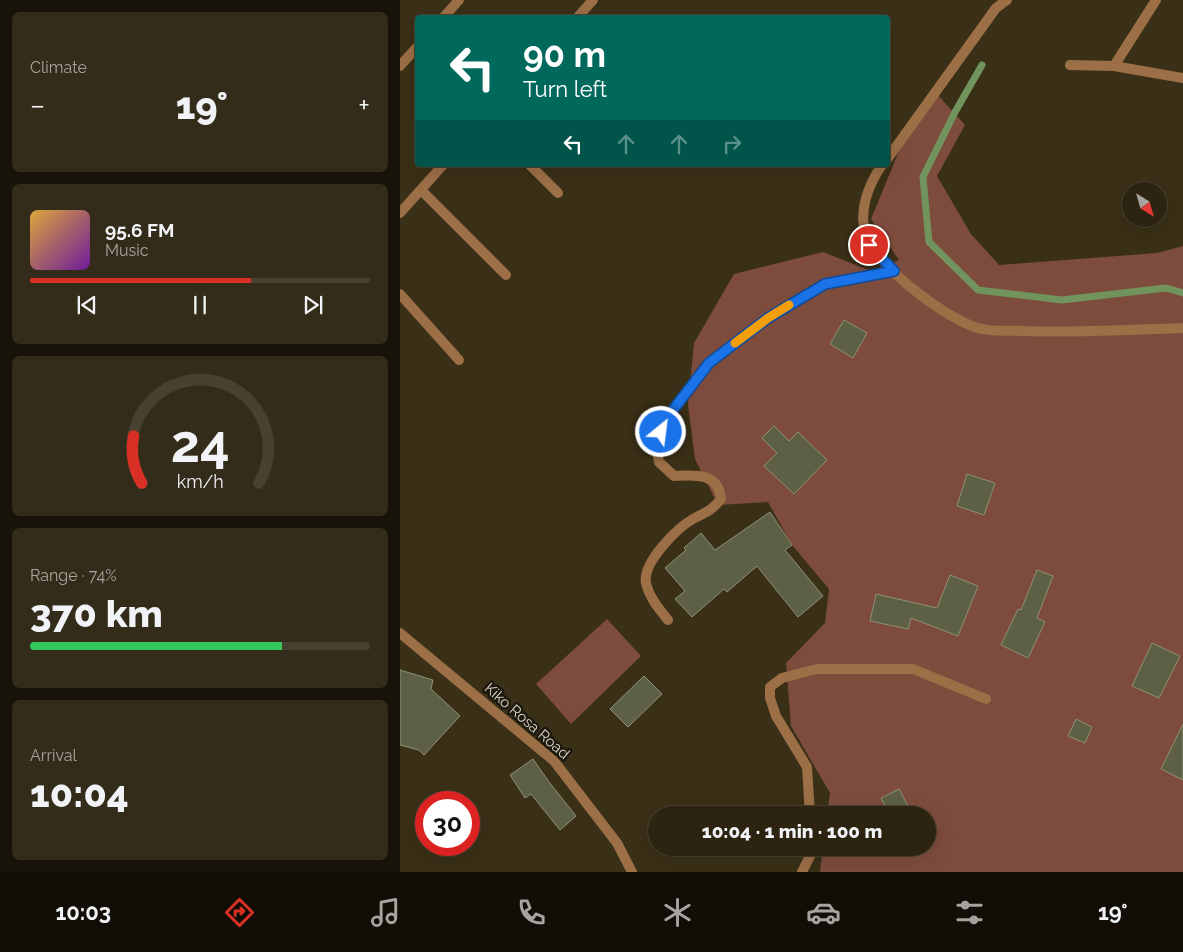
<!DOCTYPE html>
<html lang="en">
<head>
<meta charset="utf-8">
<style>
	:root { --surface:#2c2411; --page:#342c1a; --text:#f1f3f6; --muted:#a6a49f; --line:#484131; --accent:#d93025 }
	body { margin:0; font-family:Raleway,sans-serif; background:var(--page); color:var(--text); height:100vh; display:flex; flex-direction:column; font-size:19px; white-space:nowrap }
	* { box-sizing:border-box; margin:0 }
	p { font-size:16px; color:var(--muted) }
	.icon { flex:none; width:28px; height:28px; fill:none; stroke:currentColor; stroke-width:2; stroke-linecap:round; stroke-linejoin:round }
	.map { position:relative; flex:1; overflow:hidden }
	.drawer { display:flex; flex-direction:column; gap:12px; padding:12px; background:#181409; width:400px }
	.drawer>* { flex:none }
	.guide { position:absolute; left:15px; top:15px; width:475px; height:152px; border-radius:5px; box-shadow:0 5px 20px #0002,0 0 0 1px var(--line); background:#00695c; color:#fff; overflow:hidden }
	.needle { width:32px; rotate:143deg }
	.controls { position:absolute; left:722px; top:182px; display:grid; gap:10px }
	.controls a { display:grid; place-items:center; width:45px; height:45px; border-radius:50%; background:var(--surface); box-shadow:0 5px 20px #0002,0 0 0 1px var(--line); font-size:25px }
	.speed { position:absolute; left:15px; top:791px; display:flex; gap:10px; font-size:25px; font-weight:700; text-align:center }
	.speed>* { display:grid; place-content:center; width:65px; height:65px; border-radius:50%; background:var(--surface); box-shadow:0 5px 20px #0002,0 0 0 1px var(--line); line-height:1 }
	.speed .limit { border:8px solid #d22; background:#fff; color:#111 }
	.pin { position:absolute; display:grid; place-items:center; width:42px; height:42px; color:#fff; margin:-21px; border:2px solid #fff; border-radius:50%; box-shadow:0 1px 5px #0007 }
	.me { position:absolute; width:55px; margin:-28px; rotate:29deg; stroke-linejoin:round; filter:drop-shadow(0 0 4px #0008) }
	.turn { display:flex; align-items:center; gap:18px; height:105px; padding:0 25px; font-size:22px }
	.turn .icon { width:65px; height:65px; stroke-width:2.5 }
	.turn b { display:block; font-size:35px; line-height:42px }
	.lanes { display:flex; align-items:center; height:48px; padding:0 25px; background:#0003; justify-content:center; gap:25px; direction:ltr }
	.lanes .off { opacity:.35 }
	.big { font-size:38px; font-weight:800; line-height:1.1 }
	.drawer .tile { flex:1; display:flex; flex-direction:column; justify-content:center; gap:8px; min-width:0; padding:0 18px; border-radius:8px; background:var(--page) }
	.drawer .dial { align-items:center; gap:0 }
	.dial svg { height:130px; overflow:visible; fill:none; stroke:var(--line); stroke-width:7; stroke-linecap:round; text-anchor:middle }
	.dial text { fill:var(--text); stroke:none }
	.song { display:flex; align-items:center; gap:15px }
	.cover { width:60px; height:60px; border-radius:8px; background:linear-gradient(135deg,hsl(40 70% 55%),hsl(280 70% 35%)) }
	.played { height:5px; border-radius:2px; background:linear-gradient(90deg,var(--accent) 65%,var(--line) 65%) }
	.keys { display:flex; justify-content:space-around; direction:ltr }
	.heat { display:flex; justify-content:space-between; align-items:center; font-size:28px; direction:ltr }
	.charge { height:8px; border-radius:4px; background:linear-gradient(90deg,#34c759 74%,var(--line) 0) }
	.trip { position:absolute; left:248px; top:806px; width:288px; height:50px; border-radius:25px; background:var(--surface); box-shadow:0 5px 20px #0002,0 0 0 1px var(--line); font-weight:800; line-height:50px; text-align:center }
	.tabs { display:flex; height:80px; justify-content:space-around; align-items:center; background:#120e07; color:var(--muted) }
	.tabs .icon { width:35px; height:35px }
	.tabs .current { color:var(--accent) }
	.tabs b { font-size:22px; color:var(--text) }
	main { display:flex; flex:1; min-height:0 }
	.map>svg:first-child { display:block }
	.green { fill:#7d4c3d }
	.lines { fill:none; stroke-linecap:round; stroke-linejoin:round }
	.stream { stroke:#71945d; stroke-width:7 }
	.building { fill:#5d6045; stroke:#8e9174 }
	.minor { stroke:#9c6f47; stroke-width:10 }
	.tertiary { stroke:#9c6f47; stroke-width:10 }
	.route-casing { stroke:#114b97; stroke-width:12 }
	.route { stroke:#1a73e8; stroke-width:9 }
	.slow { stroke:#f59e0b; stroke-width:9 }
	.labels { text-anchor:middle; dominant-baseline:central; stroke-width:5; stroke-linejoin:round; paint-order:stroke }
	.street-label { font-size:15px; fill:#dcd6c7; stroke:#1d190e }
</style>
</head>
<body>
<main>
<section class="drawer">
<div class="tile"><p>Climate</p>
<div class="heat"><a>−</a><b class="big">19°</b><a>+</a></div>
</div>
<div class="tile">
<div class="song"><i class="cover"></i><div><b>95.6 FM</b><p>Music</p></div></div>
<div class="played"></div>
<div class="keys"><svg class="icon" aria-label="previous" viewBox="0 0 24 24"><path d="M18 5L8 12l10 7zM5 5v14"/></svg><svg class="icon" aria-label="pause" viewBox="0 0 24 24"><path d="M8 5v14M16 5v14"/></svg><svg class="icon" aria-label="next" viewBox="0 0 24 24"><path d="M6 5l10 7-10 7zM19 5v14"/></svg></div>
</div>
<div class="tile dial"><svg viewBox="0 0 100 80">
<path d="M14 69A42 42 0 1 1 86 69"/>
<path d="M14 69A42 42 0 0 1 9 40" stroke="#d93025"/>
<text x="50" y="56" font-size="32" font-weight="700">24</text>
<text x="50" y="72" font-size="11">km/h</text>
</svg></div>
<div class="tile"><p>Range · 74%</p><b class="big">370 km</b><div class="charge"></div></div>
<div class="tile"><p>Arrival</p><b class="big">10:04</b></div>
</section>
<div class="map">
<svg width="783" height="872" viewBox="0 0 783 872">
	<rect width="100%" height="100%" fill="#3a3017"/>
	<path class="green" d="M536 93 565 125 537 176 571 234 599 265 757 253 783 246V872H420L423 848H526V815H427L430 793 391 726 386 663 425 623 429 589 392 545 368 502 318 505 295 459 288 405 294 343 334 274 423 252 471 271 499 260 471 219 499 151Z
		M207 619 241 656 171 724 136 684Z"/>
	<g class="lines">
		<path class="stream" d="M582 65 555 112 523 177 529 242 578 290 662 300 766 288 783 293"/>
	</g>
	<path class="building" d="M444 320 467 333 453 358 430 344Z
		M374 426 389 441 398 432 427 460 394 494 364 466 377 453 362 438Z
		M567 474 595 483 584 515 557 506Z
		M370 512 392 545 385 550 423 596 398 617 357 566 327 592 324 589 292 617 275 599 285 591 265 568 286 550 284 548 301 533 315 550Z
		M637 570 653 576 637 618 645 622 628 658 601 645 618 609 621 610Z
		M550 575 578 586 558 636 511 618 508 629 470 621 476 594 537 608Z
		M752 643 780 656 759 698 732 686Z
		M0 670 33 680 31 689 60 716 24 755 19 750 0 745Z
		M244 676 262 694 228 727 210 709Z
		M676 719 692 727 685 743 668 736Z
		M783 724V780L761 769Z
		M133 759 149 782 176 816 160 830 131 794 125 798 110 775Z
		M499 789 513 815H490L481 798Z"/>
	<g class="lines">
		<path class="minor" d="M43 18 59 0
			M177 18 193 0
			M670 65 714 66 783 78
			M0 66 18 46
			M714 66 756 0
			M488 158 596 8 607 0
			M130 165 158 193
			M482 165C468 185 458 212 466 236 475 265 552 324 582 329 595 332 610 330 623 331 677 333 730 330 783 328
			M21 190 106 275
			M0 213 43 165
			M0 294 59 360
			M268 620C259 609 249 597 246 583 242 563 277 528 293 519 307 511 309 513 321 499 319 472 294 475 274 476L259 462 256 446 266 419 309 363 368 318 425 284 494 271
			M410 815 407 767 376 716 370 698V687L382 678 417 669H513L586 699
			M402 872 412 852V848"/>
		<path class="tertiary" d="M0 633 154 761 217 843 232 872"/>
	</g>
	<g class="lines">
		<defs>
			<path id="route" d="M261 432 266 419 309 363 368 318 425 284 494 271 469 245"/>
		</defs>
		<use href="#route" class="route-casing"/>
		<use href="#route" class="route"/>
		<path class="slow" d="M335 343 368 318 389 305"/>
	</g>
	<g class="labels">
		<g class="street-label">
			<text transform="translate(127 721) rotate(41)">Kiko Rosa Road</text>
		</g>
	</g>
</svg>
<div class="controls">
<a><svg class="needle" viewBox="-14 -14 28 28"><path d="M0-13l5 13h-10z" fill="#e53935"/><path d="M0 13l5-13h-10z" fill="#a6a49f"/></svg></a>
</div>
<div class="speed"><div class="limit">30</div></div>
<div class="pin" style="left:469px;top:245px;background:#d93025"><svg class="icon" aria-label="arrive" viewBox="0 0 24 24"><path d="M6 21V4h12l-3 4 3 4H6"/></svg></div>
<svg class="me" style="left:261px;top:432px" viewBox="-20 -20 40 40"><circle r="17" fill="#1a73e8" stroke="#fff" stroke-width="3"/><path d="M0-11L8 9 0 5-8 9z" fill="#fff"/></svg>
<div class="trip">10:04 · 1 min · 100 m</div>
<div class="guide">
<div class="turn"><svg class="icon" aria-label="left" viewBox="0 0 24 24"><path d="M17 20v-9H6M10 6l-5 5 5 5"/></svg><div><b>90 m</b>Turn left</div></div>
<div class="lanes"><svg class="icon" aria-label="left" viewBox="0 0 24 24"><path d="M17 20v-9H6M10 6l-5 5 5 5"/></svg><svg class="icon off" aria-label="ahead" viewBox="0 0 24 24"><path d="M12 20V5M6 11l6-6 6 6"/></svg><svg class="icon off" aria-label="ahead" viewBox="0 0 24 24"><path d="M12 20V5M6 11l6-6 6 6"/></svg><svg class="icon off" aria-label="right" viewBox="0 0 24 24"><path d="M7 20v-9h11M14 6l5 5-5 5"/></svg></div>
</div>
</div>
</main>
<nav class="tabs">
<b>10:03</b>
<svg class="icon current" aria-label="directions" viewBox="0 0 24 24"><path d="M12 3l9 9-9 9-9-9zM9 14v-3h6M13 9l2 2-2 2"/></svg>
<svg class="icon" aria-label="music" viewBox="0 0 24 24"><path d="M9 18V5l10-2v13"/><circle cx="6" cy="18" r="3"/><circle cx="16" cy="16" r="3"/></svg>
<svg class="icon" aria-label="phone" viewBox="0 0 24 24"><path d="M5 4h4l2 5-3 2q2 4 5 5l2-3 5 2v4C11 20 4 13 5 4z"/></svg>
<svg class="icon" aria-label="climate" viewBox="0 0 24 24"><path d="M12 3v18M4 7l16 10M4 17L20 7"/></svg>
<svg class="icon" aria-label="car" viewBox="0 0 24 24"><path d="M5 17H2v-5l4-1 3-4h7l3 4 3 1v5h-3M9 17h6M6 11h13"/><circle cx="7" cy="17" r="2"/><circle cx="17" cy="17" r="2"/></svg>
<svg class="icon" aria-label="filters" viewBox="0 0 24 24"><path d="M4 7h16M4 17h16"/><circle cx="9" cy="7" r="2"/><circle cx="15" cy="17" r="2"/></svg>
<b>19°</b>
</nav>
</body>
</html>
